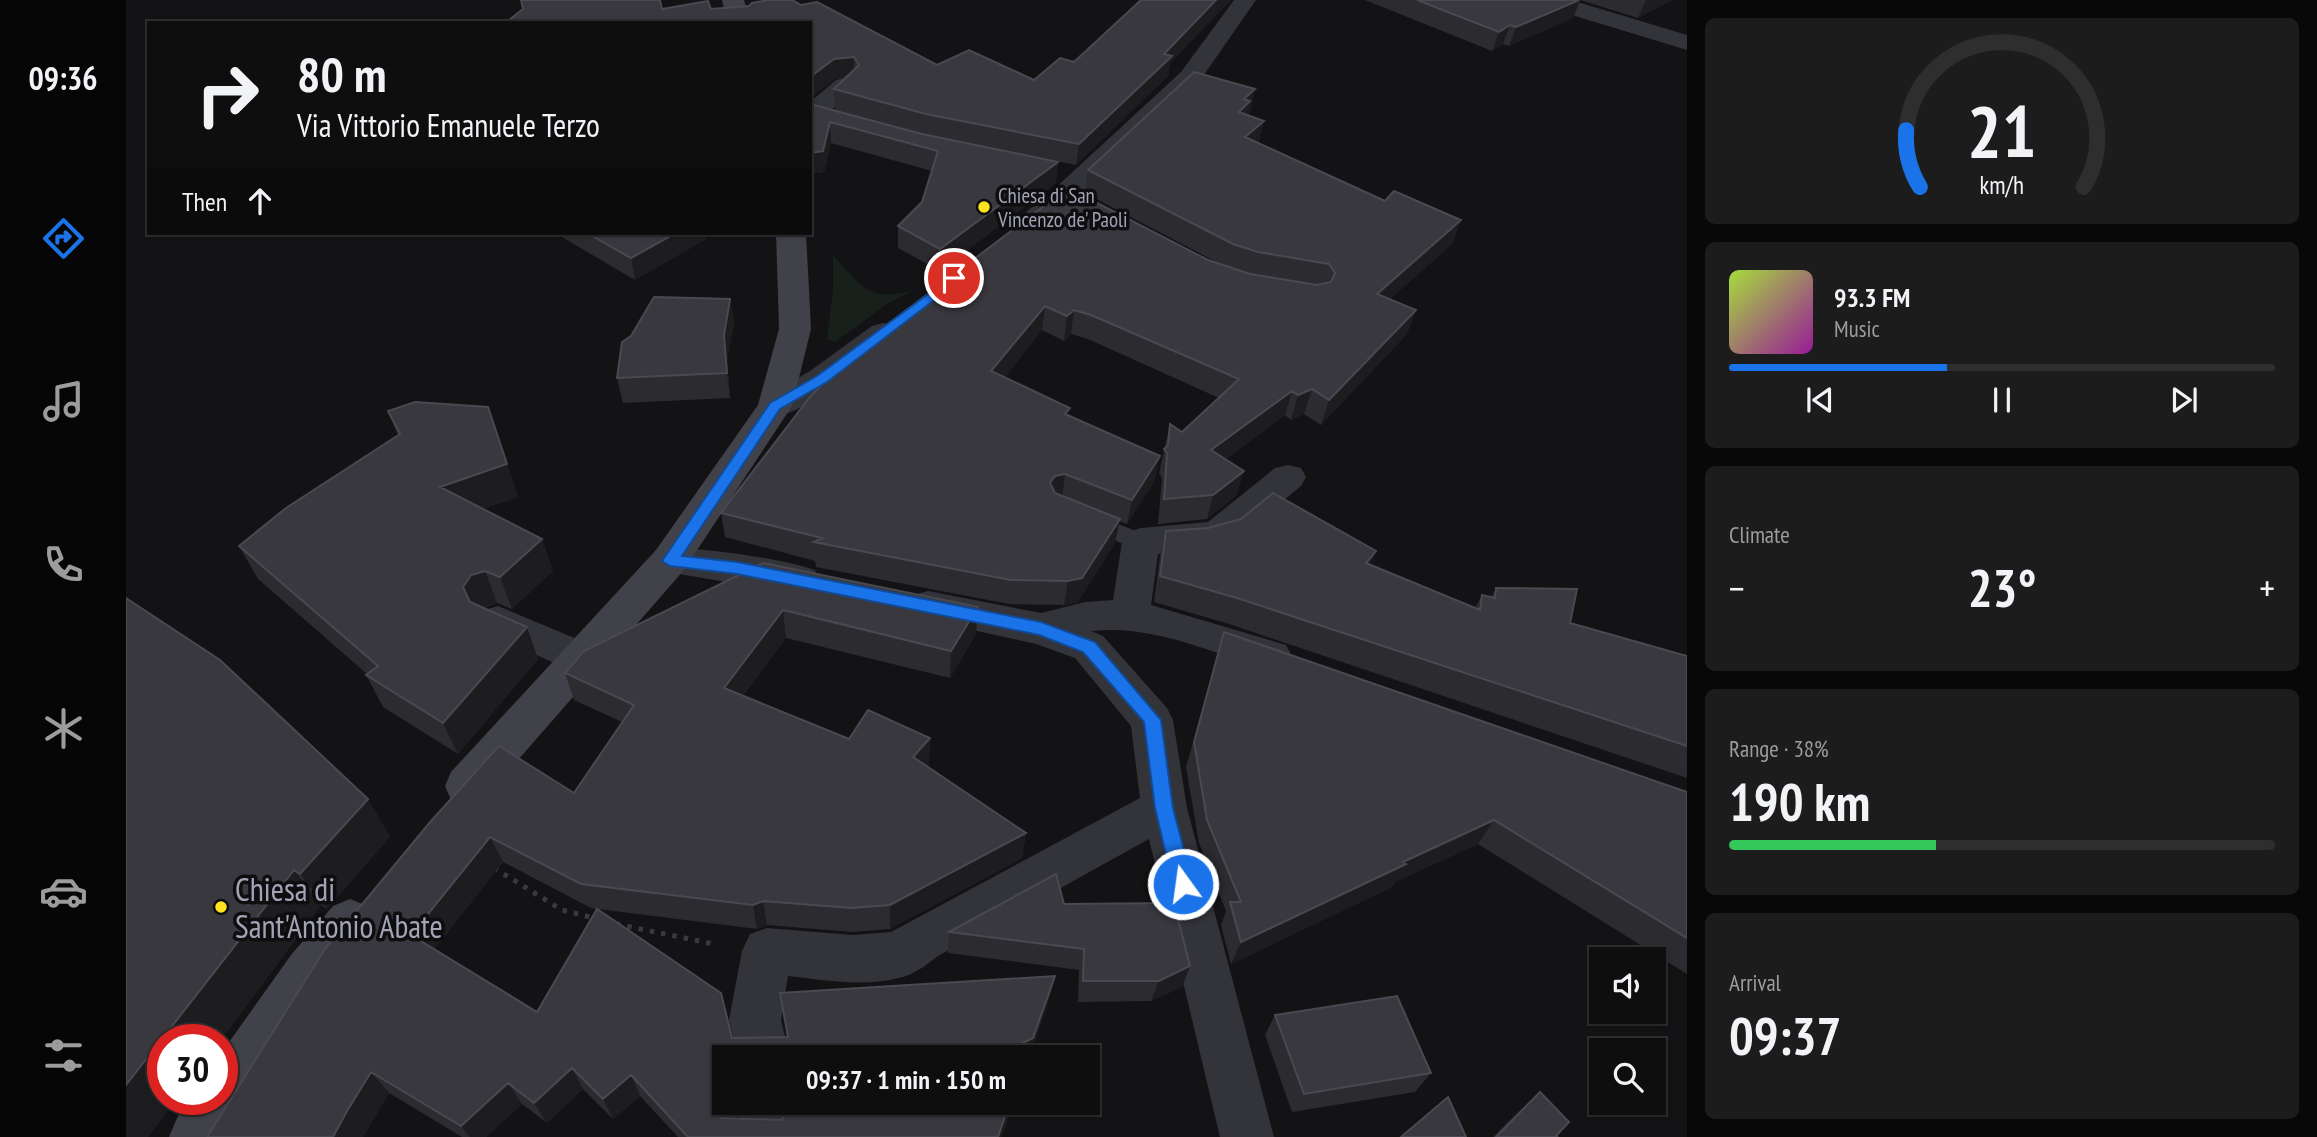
<!DOCTYPE html>
<html lang="en">
<head>
<meta charset="utf-8">
<style>
	:root { --surface:#0e0e0f; --page:#1c1c1d; --text:#f1f3f6; --muted:#9b9c9e; --line:#2e2e2f; --accent:#1a73e8 }
	body { margin:0; font-family:"PT Sans Narrow",sans-serif; background:var(--page); color:var(--text); height:100vh; display:flex; flex-direction:column; font-size:26px; white-space:nowrap }
	* { box-sizing:border-box; margin:0 }
	p { font-size:23px; color:var(--muted) }
	.icon { flex:none; width:38px; height:38px; fill:none; stroke:currentColor; stroke-width:2; stroke-linecap:round; stroke-linejoin:round }
	.map { position:relative; flex:1; overflow:hidden }
	.details { display:flex; flex-direction:column; gap:18px; padding:18px; background:#080808; width:630px }
	.details>* { flex:none }
	.hud { position:absolute; left:21px; top:21px; width:665px; height:214px; border-radius:0px; box-shadow:0 2px 5px #0004,0 0 0 2px var(--line); background:#0e0e0f; color:var(--text); overflow:hidden }
	.fabs { position:absolute; left:1463px; top:947px; display:grid; gap:14px }
	.fabs a { display:grid; place-items:center; width:77px; height:77px; border-radius:0px; background:var(--surface); box-shadow:0 2px 5px #0004,0 0 0 2px var(--line); font-size:35px }
	.speed { position:absolute; left:21px; top:1024px; display:flex; gap:14px; font-size:35px; font-weight:700; text-align:center }
	.speed>* { display:grid; place-content:center; width:91px; height:91px; border-radius:50%; background:var(--surface); box-shadow:0 2px 5px #0004,0 0 0 2px var(--line); line-height:1 }
	.speed .limit { border:10px solid #d22; background:#fff; color:#111 }
	.pin { position:absolute; display:grid; place-items:center; width:60px; height:60px; color:#fff; margin:-30px; border:4px solid #fff; border-radius:50%; box-shadow:0 2px 7px #0007 }
	.me { position:absolute; width:77px; margin:-38px; rotate:346deg; stroke-linejoin:round; filter:drop-shadow(0 0 5px #0008) }
	.turn { display:flex; align-items:center; gap:24px; height:147px; padding:0 35px; font-size:32px }
	.turn .icon { width:91px; height:91px; stroke-width:2.5 }
	.turn b { display:block; font-size:49px; line-height:60px }
	.then { display:flex; align-items:center; height:66px; padding:0 35px; background:#0003; gap:14px; font-size:26px }
	.big { font-size:52px; font-weight:700; line-height:1.1 }
	.details .tile { flex:1; display:flex; flex-direction:column; justify-content:center; gap:10px; min-width:0; padding:0 24px; border-radius:10px; background:var(--page) }
	.details .dial { align-items:center; gap:0 }
	.dial svg { height:182px; overflow:visible; fill:none; stroke:var(--line); stroke-width:7; stroke-linecap:round; text-anchor:middle }
	.dial text { fill:var(--text); stroke:none }
	.song { display:flex; align-items:center; gap:21px }
	.cover { width:84px; height:84px; border-radius:10px; background:linear-gradient(135deg,hsl(80 70% 55%),hsl(300 70% 35%)) }
	.played { height:7px; border-radius:4px; background:linear-gradient(90deg,var(--accent) 40%,var(--line) 40%) }
	.keys { display:flex; justify-content:space-around; direction:ltr }
	.heat { display:flex; justify-content:space-between; align-items:center; font-size:38px; direction:ltr }
	.charge { height:10px; border-radius:5px; background:linear-gradient(90deg,#34c759 38%,var(--line) 0) }
	.trip { position:absolute; left:586px; top:1045px; width:388px; height:70px; border-radius:0px; background:var(--surface); box-shadow:0 2px 5px #0004,0 0 0 2px var(--line); font-weight:700; line-height:70px; text-align:center }
	main { display:flex; flex:1; min-height:0 }
	.menu { display:flex; flex-direction:column; width:126px; justify-content:space-around; align-items:center; background:#060606; color:var(--muted) }
	.menu .icon { width:49px; height:49px }
	.menu .selected { color:var(--accent) }
	.menu b { font-size:32px; color:var(--text) }
	.map>svg:first-child { display:block }
	.green { fill:#18201b }
	.lines { fill:none; stroke-linecap:round; stroke-linejoin:round }
	.path { stroke:#393a41; stroke-width:5; stroke-dasharray:4.5 7; stroke-linecap:butt }
	.lane { fill:#33333a; fill-rule:evenodd }
	.street { fill:#33333a; fill-rule:evenodd }
	.secondary { fill:#41414a; fill-rule:evenodd }
	.wall { fill:#2c2b30; fill-rule:evenodd }
	.shaded-wall { fill:#1d1c1f }
	.building { fill:#39383e; stroke:#494951; stroke-width:2 }
	.route { fill:#1a73e8; stroke:#114b97; stroke-width:2 }
	.poi-dot { fill:#ffe220; stroke:#0e0d0f; stroke-width:2.5 }
	.labels { text-anchor:middle; dominant-baseline:central; stroke-width:7; stroke-linejoin:round; paint-order:stroke }
	.far-poi-label { font-size:21px; fill:#a2a4b6; stroke:#0e0d0f; text-anchor:start }
	.near-poi-label { font-size:32px; fill:#a2a4b6; stroke:#0e0d0f; text-anchor:start }
</style>
</head>
<body>
<main>
<nav class="menu">
<b>09:36</b>
<svg class="icon selected" aria-label="directions" viewBox="0 0 24 24"><path d="M12 3l9 9-9 9-9-9zM9 14v-3h6M13 9l2 2-2 2"/></svg>
<svg class="icon" aria-label="music" viewBox="0 0 24 24"><path d="M9 18V5l10-2v13"/><circle cx="6" cy="18" r="3"/><circle cx="16" cy="16" r="3"/></svg>
<svg class="icon" aria-label="phone" viewBox="0 0 24 24"><path d="M5 4h4l2 5-3 2q2 4 5 5l2-3 5 2v4C11 20 4 13 5 4z"/></svg>
<svg class="icon" aria-label="climate" viewBox="0 0 24 24"><path d="M12 3v18M4 7l16 10M4 17L20 7"/></svg>
<svg class="icon" aria-label="car" viewBox="0 0 24 24"><path d="M5 17H2v-5l4-1 3-4h7l3 4 3 1v5h-3M9 17h6M6 11h13"/><circle cx="7" cy="17" r="2"/><circle cx="17" cy="17" r="2"/></svg>
<svg class="icon" aria-label="filters" viewBox="0 0 24 24"><path d="M4 7h16M4 17h16"/><circle cx="9" cy="7" r="2"/><circle cx="15" cy="17" r="2"/></svg>
</nav>
<div class="map">
<svg width="1561" height="1137" viewBox="0 0 1561 1137">
	<rect width="100%" height="100%" fill="#131214"/>
	<path class="green" d="M707 255C737 287 739 301 786 291L762 303 709 342 701 339 707 290Z"/>
	<g class="lines">
		<path class="path" d="M368 868 436 910 472 919
			M490 924 588 944"/>
		<path class="lane" d="M961 512 1023 536 1027 542 1023 548 1015 551 953 526 949 520 953 514Z"/>
		<path class="street" d="M1108 0H1130L1073 82 947 202 912 228 902 231 892 228 888 222 927 190 1055 72Z
			M1410 0H1445L1561 35V50L1413 5Z
			M719 78 728 80 731 85 728 90 695 119 684 121V102L710 80Z
			M757 323 768 326 773 333 768 340C741 361 685 409 653 416 647 417 643 415 637 414L632 406 637 398 684 371 746 326Z
			M1162 465 1175 468 1180 477 1175 486 1107 542 1075 551 1032 554 1025 605 1160 645 1166 656 1160 667 1146 672C1089 653 1026 624 965 631L977 636 1041 708 1047 720 1061 808 1148 1137H1094L1023 839 812 956C800 965 788 975 773 978 737 987 698 980 662 976L655 1020 664 1057H612L603 1020 616 951 624 934 641 928 727 935 765 932 1014 798 1005 726 949 658 910 644 788 617 782 606 788 595 802 591 915 613 959 602 987 600 996 542 1002 532 1015 528 1082 522 1149 468Z
			M544 546C592 552 642 555 689 570L694 580 689 590 675 595 530 570 525 560 530 550Z
			M372 606 470 647 477 658 470 669 456 674 442 669 358 632 352 621 358 610Z
			M620 1102H677L660 1137H604Z"/>
		<path class="secondary" d="M596 0H618L625 23H601Z
			M650 233H680L685 329 666 406 558 570 357 800 341 805 325 800 319 786 325 772 530 550 632 405 653 329Z
			M224 899 241 906 248 922 241 938 201 989 102 1137H43L51 1118 64 1099H96V1052L165 955 207 906Z"/>
	</g>
	<path class="wall" d="M1015 0H1105L1044 63 1042 76 950 165 803 135 932 162 930 183 814 271 772 248V226L796 202 806 171 705 143 698 172 684 174V104L799 134 709 110 708 89 719 78 709 79 684 98V23L536 9H585L675 5 811 65 908 80 948 62Z
		M1239 0H1454L1447 18 1383 46 1377 44 1366 51Z
		M1454 0H1546L1512 18Z
		M1129 89 1124 112 1121 115 1133 144 1259 201 1335 220 1326 244 1264 299 1290 310 1281 334 1195 425 1178 414 1165 420 1159 415 1100 459 1111 495 1081 519 1032 524 1036 478 1033 473 1044 424 1056 432 1093 398 962 339 945 334 938 341 916 330 878 378 943 416 1029 480 1001 524 993 521 989 543 952 602 938 605 883 604 690 567 689 561 599 537 595 513 733 346 1082 260 1096 265 959 193 962 170Z
		M429 233H580V239L509 280Z
		M604 299 608 324 601 360 604 398 497 403 491 378Z
		M362 407 392 497 357 509 416 539 427 571 386 609 371 603 357 608 412 659 332 754 257 707 240 675 241 674 132 579 113 546 272 435 262 411Z
		M1040 531 1250 551 1244 565 1349 608 1356 595 1365 597 1370 588 1444 623 1561 656V778L1103 624 1028 602 1034 556Z
		M637 563 850 634 824 678 660 638 617 696 723 739 804 738 803 765 801 767 900 833 896 858 764 929 727 932 641 925 631 929 472 909 607 1038 662 1037 924 998 598 1057 611 1119 876 1137H552L514 1096 487 1119 457 1089 421 1123 396 1104 360 1137H336L263 1093 237 1137H81L305 821 448 793 496 722 448 700 439 673ZM377 862 465 908 471 909 411 1012 308 949Z
		M0 598 242 799 264 837 201 909 195 905 95 1040H37V1099H50L22 1137Z
		M1098 632 1561 792V974L1352 844 1269 882 1266 887 1105 964 1095 925 1100 911 1073 843 1060 767Z
		M938 904 1064 966 1056 987 1025 1001 952 1002 953 970 822 953 823 932Z
		M1149 1015 1305 1073 1289 1092 1166 1112 1139 1035Z
		M1414 1092 1432 1137H1367L1389 1115Z"/>
	<path class="shaded-wall" d="M1090 0H1105L1044 63 1042 76 950 165 953 144 1038 54Z
		M1454 0 1447 18 1383 46 1390 27Z
		M1520 0H1546L1512 18Z
		M1384 25 1377 44 1366 51 1373 32Z
		M728 57V77L709 79 684 98V77L708 59Z
		M1129 89 1124 112 1121 114 1119 124 1113 112 1118 99Z
		M1138 121 1133 144 1119 137Z
		M704 122 705 143 698 172 684 174V153Z
		M932 162 930 183 814 271V249Z
		M1335 220 1326 244 1243 318 1251 294Z
		M550 233H580V239L509 280 505 258Z
		M604 299 608 324 601 360 604 398 601 373 598 335Z
		M919 306 916 330 863 396 865 371Z
		M948 310 945 334 938 341 941 316Z
		M1290 310 1281 334 1195 425 1203 400Z
		M1186 389 1178 414 1165 420 1172 395Z
		M1166 391 1159 415 1079 475 1085 450Z
		M1034 456 1029 480 1001 524 1006 500Z
		M381 464 392 497 327 520 314 487Z
		M1118 471 1111 495 1081 519 1087 495Z
		M939 474 936 499 921 508 924 483 929 476Z
		M994 519 989 543 952 602 938 605 942 581Z
		M416 539 427 571 386 609 374 577Z
		M1250 551 1239 577 1240 563Z
		M359 571 371 603 357 607 350 620 337 587 345 575Z
		M852 607 850 634 824 678 825 651Z
		M657 610 660 638 603 715 598 688Z
		M401 627 412 659 332 754 317 723Z
		M804 738 803 765 786 784 787 757Z
		M242 799 264 837 201 909 174 874Z
		M1368 820 1352 844 1269 882 1266 887 1105 964 1115 942 1277 862Z
		M900 833 896 858 764 929V905Z
		M364 837 377 862 301 959 285 935Z
		M168 870 195 905 95 1040H37V1099H50L22 1137H0V1085Z
		M637 901 641 925 631 929 627 905Z
		M1064 966 1056 987 1025 1001 1033 981Z
		M929 976 924 998 904 1057H867Z
		M446 1068 457 1089 421 1123 408 1103Z
		M245 1072 263 1093 237 1137H207L221 1111Z
		M505 1075 514 1096 487 1119 477 1099Z
		M382 1083 396 1104 360 1137H344L335 1126Z
		M603 1102H618L602 1137 595 1118Z
		M884 1102H888L876 1137H872Z"/>
	<path class="building" d="M395 0H534L536 9 582 1 585 9 623 6 626 3 642 0H666L675 5 691 2 811 65 843 50 908 80 934 58 948 62 1015 0H1090L1038 54 1046 56 953 144 800 114 708 89 733 65 728 57 708 59 684 77V23H379L397 9Z
		M1291 0H1453L1390 27 1384 25 1373 32Z
		M1068 72 1129 89 1118 99 1124 101 1113 112 1138 121 1119 137 1259 201 1268 191 1335 220 1251 294 1290 310 1203 400 1186 389 1172 395 1166 391 1085 450 1118 471 1087 495 1038 499 1041 453 1038 449 1042 445 1044 424 1056 432 1113 379 965 315 948 310 941 316 919 306 865 371 944 408 939 414 1034 456 1006 500 939 474 929 476 924 483 929 493 994 519 956 578 942 581 885 580 688 542 696 538 595 513 684 397 733 346 942 188 1082 260 1124 274 1191 285 1205 282 1209 273 1203 264 1132 252 1107 244 962 170Z
		M684 104 796 134 932 162 814 249 772 226 796 202 812 151 704 122 697 151 684 153Z
		M461 233H550L505 258Z
		M528 297 604 299 598 335 601 373 491 378 496 342 505 336Z
		M289 402 362 407 381 464 314 487 416 539 374 577 359 571 345 575 337 587 344 602 401 627 317 723 240 675 252 666 113 546 160 508 274 434 262 411Z
		M1147 493 1250 551 1240 563 1354 610 1356 595 1369 598 1370 588 1451 589 1444 623 1561 656V746L1111 598 1034 576 1040 531 1082 528 1115 519Z
		M637 563 852 607 825 651 657 610 598 688 723 739 742 710 804 738 787 757 900 833 764 905 725 908 637 901 627 905 455 884 364 837 285 935 411 1012 471 909 595 993 606 1038 662 1037 654 993 929 976 907 1038 868 1057 902 1051 900 1057H598V1102H603L595 1118 656 1120 664 1102H884L872 1137H562L505 1075 477 1099 446 1068 408 1103 382 1083 335 1126 245 1072 221 1111 207 1137H81L199 949 305 821 373 746 448 793 508 705 439 673 458 651Z
		M0 598 94 660 242 799 174 874 168 870 0 1085Z
		M1098 632 1561 792V938L1368 820 1277 862 1280 864 1115 942 1104 902H1115L1081 820 1068 742Z
		M930 874 938 904 1048 903 1064 966 1033 981H957L958 949 823 932Z
		M1271 996 1305 1073 1178 1094 1149 1015Z
		M1414 1092 1443 1122 1430 1136 1432 1137H1370Z
		M1322 1097 1340 1137H1275Z"/>
	<path class="route" d="M828 275 833 276V281L701 382 654 409 556 556 611 562 915 622 969 642 1035 720 1047 808 1067 884 1064 890 1057 893 1050 890 1047 884 1029 808 1018 722 957 652 913 635 611 574 544 566 536 561 644 403 691 376Z"/>
	<g class="poi-dot">
		<circle cx="858" cy="207" r="7"/>
		<circle cx="95" cy="907" r="7"/>
	</g>
	<g class="labels">
		<g class="far-poi-label">
			<text x="872" y="195">Chiesa di San<tspan x="872" dy="24">Vincenzo de' Paoli</tspan></text>
		</g>
		<g class="near-poi-label">
			<text x="109" y="889">Chiesa di<tspan x="109" dy="37">Sant'Antonio Abate</tspan></text>
		</g>
	</g>
</svg>
<div class="fabs">
<a><svg class="icon" aria-label="sound" viewBox="0 0 24 24"><path d="M4 9h4l5-4v14l-5-4H4zM17 9q2 3 0 6"/></svg></a>
<a><svg class="icon" aria-label="search" viewBox="0 0 24 24"><circle cx="10" cy="10" r="6"/><path d="M15 15l6 6"/></svg></a>
</div>
<div class="speed"><div class="limit">30</div></div>
<div class="pin" style="left:828px;top:278px;background:#d93025"><svg class="icon" aria-label="arrive" viewBox="0 0 24 24"><path d="M6 21V4h12l-3 4 3 4H6"/></svg></div>
<svg class="me" style="left:1057px;top:884px" viewBox="-20 -20 40 40"><circle r="17" fill="#1a73e8" stroke="#fff" stroke-width="3"/><path d="M0-11L8 9 0 5-8 9z" fill="#fff"/></svg>
<div class="trip">09:37 · 1 min · 150 m</div>
<div class="hud">
<div class="turn"><svg class="icon" aria-label="right" viewBox="0 0 24 24"><path d="M7 20v-9h11M14 6l5 5-5 5"/></svg><div><b>80 m</b>Via Vittorio Emanuele Terzo</div></div>
<div class="then">Then<svg class="icon" aria-label="ahead" viewBox="0 0 24 24"><path d="M12 20V5M6 11l6-6 6 6"/></svg></div>
</div>
</div>
<section class="details">
<div class="tile dial"><svg viewBox="0 0 100 80">
<path d="M14 69A42 42 0 1 1 86 69"/>
<path d="M14 69A42 42 0 0 1 8 44" stroke="#1a73e8"/>
<text x="50" y="56" font-size="32" font-weight="700">21</text>
<text x="50" y="72" font-size="11">km/h</text>
</svg></div>
<div class="tile">
<div class="song"><i class="cover"></i><div><b>93.3 FM</b><p>Music</p></div></div>
<div class="played"></div>
<div class="keys"><svg class="icon" aria-label="previous" viewBox="0 0 24 24"><path d="M18 5L8 12l10 7zM5 5v14"/></svg><svg class="icon" aria-label="pause" viewBox="0 0 24 24"><path d="M8 5v14M16 5v14"/></svg><svg class="icon" aria-label="next" viewBox="0 0 24 24"><path d="M6 5l10 7-10 7zM19 5v14"/></svg></div>
</div>
<div class="tile"><p>Climate</p>
<div class="heat"><a>−</a><b class="big">23°</b><a>+</a></div>
</div>
<div class="tile"><p>Range · 38%</p><b class="big">190 km</b><div class="charge"></div></div>
<div class="tile"><p>Arrival</p><b class="big">09:37</b></div>
</section>
</main>
</body>
</html>
